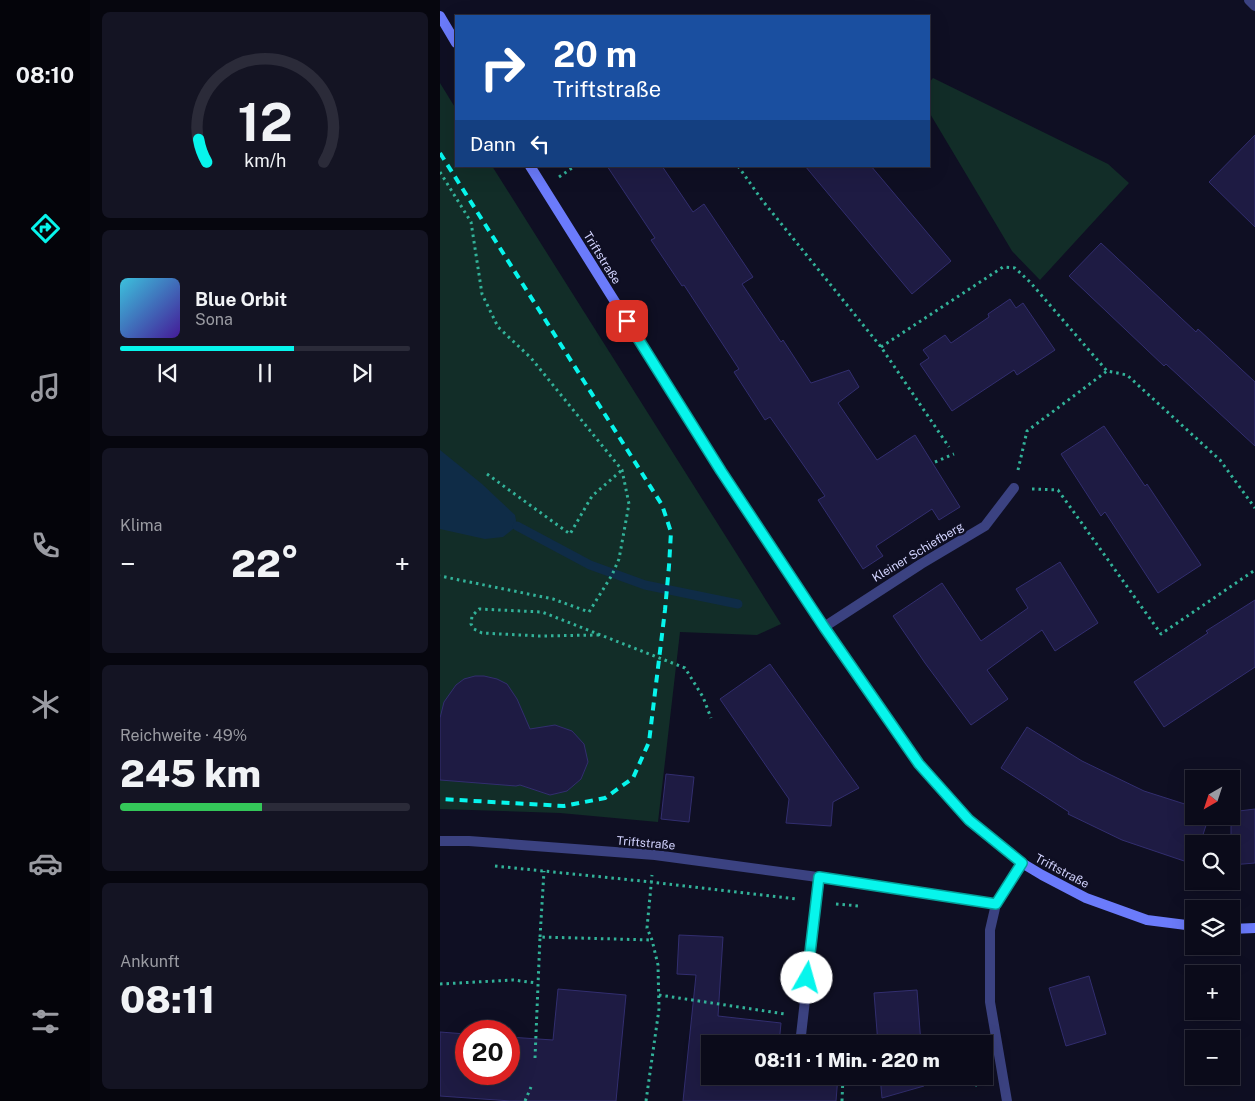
<!DOCTYPE html>
<html lang="de">
<head>
<meta charset="utf-8">
<style>
	:root { --surface:#0b0b1a; --page:#141423; --text:#f1f3f6; --muted:#9a9ba2; --line:#2b2b39; --accent:#07f5ec }
	body { margin:0; font-family:"Public Sans",sans-serif; background:var(--page); color:var(--text); height:100vh; display:flex; flex-direction:column; font-size:19px; white-space:nowrap }
	* { box-sizing:border-box; margin:0 }
	p { font-size:16px; color:var(--muted) }
	.icon { flex:none; width:28px; height:28px; fill:none; stroke:currentColor; stroke-width:2; stroke-linecap:round; stroke-linejoin:round }
	.map { position:relative; flex:1; overflow:hidden }
	.side { display:flex; flex-direction:column; gap:12px; padding:12px; background:#06060e; width:350px }
	.side>* { flex:none }
	.guide { position:absolute; left:15px; top:15px; width:475px; height:152px; border-radius:0px; box-shadow:0 5px 20px #0002,0 0 0 1px var(--line); background:#1a4fa0; color:#fff; overflow:hidden }
	.needle { width:32px; rotate:219deg }
	.tools { position:absolute; left:745px; top:770px; display:grid; gap:10px }
	.tools a { display:grid; place-items:center; width:55px; height:55px; border-radius:0px; background:var(--surface); box-shadow:0 5px 20px #0002,0 0 0 1px var(--line); font-size:25px }
	.speed { position:absolute; left:15px; top:1020px; display:flex; gap:10px; font-size:25px; font-weight:700; text-align:center }
	.speed>* { display:grid; place-content:center; width:65px; height:65px; border-radius:50%; background:var(--surface); box-shadow:0 5px 20px #0002,0 0 0 1px var(--line); line-height:1 }
	.speed .limit { border:8px solid #d22; background:#fff; color:#111 }
	.pin { position:absolute; display:grid; place-items:center; width:42px; height:42px; color:#fff; margin:-21px; border-radius:10px; box-shadow:0 2px 8px #0006 }
	.me { position:absolute; width:55px; margin:-28px; rotate:7deg; stroke-linejoin:round; filter:drop-shadow(0 0 4px #0008) }
	.turn { display:flex; align-items:center; gap:18px; height:105px; padding:0 15px; font-size:22px }
	.turn .icon { width:65px; height:65px; stroke-width:2.5 }
	.turn b { display:block; font-size:35px; line-height:42px }
	.then { display:flex; align-items:center; height:48px; padding:0 15px; background:#0003; gap:10px; font-size:19px }
	.big { font-size:38px; font-weight:800; line-height:1.1 }
	.side .widget { flex:1; display:flex; flex-direction:column; justify-content:center; gap:8px; min-width:0; padding:0 18px; border-radius:8px; background:var(--page) }
	.side .dial { align-items:center; gap:0 }
	.dial svg { height:130px; overflow:visible; fill:none; stroke:var(--line); stroke-width:7; stroke-linecap:round; text-anchor:middle }
	.dial text { fill:var(--text); stroke:none }
	.song { display:flex; align-items:center; gap:15px }
	.cover { width:60px; height:60px; border-radius:8px; background:linear-gradient(135deg,hsl(190 70% 55%),hsl(260 70% 35%)) }
	.played { height:5px; border-radius:2px; background:linear-gradient(90deg,var(--accent) 60%,var(--line) 60%) }
	.keys { display:flex; justify-content:space-around; direction:ltr }
	.heat { display:flex; justify-content:space-between; align-items:center; font-size:28px; direction:ltr }
	.charge { height:8px; border-radius:4px; background:linear-gradient(90deg,#34c759 49%,var(--line) 0) }
	.trip { position:absolute; left:261px; top:1035px; width:292px; height:50px; border-radius:0px; background:var(--surface); box-shadow:0 5px 20px #0002,0 0 0 1px var(--line); font-weight:800; line-height:50px; text-align:center }
	main { display:flex; flex:1; min-height:0 }
	.dock { display:flex; flex-direction:column; width:90px; justify-content:space-around; align-items:center; background:#04040a; color:var(--muted) }
	.dock .icon { width:35px; height:35px }
	.dock .selected { color:var(--accent) }
	.dock b { font-size:22px; color:var(--text) }
	.map>svg:first-child { display:block }
	.green { fill:#122d28 }
	.water { fill:#0f2c47 }
	.lines { fill:none; stroke-linecap:round; stroke-linejoin:round }
	.stream { stroke:#0f2c47; stroke-width:9 }
	.building { fill:#1e1b43; stroke:#322e6f }
	.path { stroke:#32b299; stroke-width:3; stroke-dasharray:2.5 4; stroke-linecap:butt }
	.lane { stroke:#3b4281; stroke-width:10 }
	.street { stroke:#3b4281; stroke-width:10 }
	.secondary { stroke:#6b7bfb; stroke-width:10 }
	.rail { stroke:#07f5ec; stroke-width:4; stroke-dasharray:8 6; stroke-linecap:butt }
	.route-casing { stroke:#059f99; stroke-width:12 }
	.route { stroke:#07f5ec; stroke-width:9 }
	.labels { text-anchor:middle; dominant-baseline:central; stroke-width:5; stroke-linejoin:round; paint-order:stroke }
	.street-label { font-size:12px; fill:#d2d3fe; stroke:#0f0f23 }
</style>
</head>
<body>
<main>
<nav class="dock">
<b>08:10</b>
<svg class="icon selected" aria-label="directions" viewBox="0 0 24 24"><path d="M12 3l9 9-9 9-9-9zM9 14v-3h6M13 9l2 2-2 2"/></svg>
<svg class="icon" aria-label="music" viewBox="0 0 24 24"><path d="M9 18V5l10-2v13"/><circle cx="6" cy="18" r="3"/><circle cx="16" cy="16" r="3"/></svg>
<svg class="icon" aria-label="phone" viewBox="0 0 24 24"><path d="M5 4h4l2 5-3 2q2 4 5 5l2-3 5 2v4C11 20 4 13 5 4z"/></svg>
<svg class="icon" aria-label="climate" viewBox="0 0 24 24"><path d="M12 3v18M4 7l16 10M4 17L20 7"/></svg>
<svg class="icon" aria-label="car" viewBox="0 0 24 24"><path d="M5 17H2v-5l4-1 3-4h7l3 4 3 1v5h-3M9 17h6M6 11h13"/><circle cx="7" cy="17" r="2"/><circle cx="17" cy="17" r="2"/></svg>
<svg class="icon" aria-label="filters" viewBox="0 0 24 24"><path d="M4 7h16M4 17h16"/><circle cx="9" cy="7" r="2"/><circle cx="15" cy="17" r="2"/></svg>
</nav>
<section class="side">
<div class="widget dial"><svg viewBox="0 0 100 80">
<path d="M14 69A42 42 0 1 1 86 69"/>
<path d="M14 69A42 42 0 0 1 9 55" stroke="#07f5ec"/>
<text x="50" y="56" font-size="32" font-weight="700">12</text>
<text x="50" y="72" font-size="11">km/h</text>
</svg></div>
<div class="widget">
<div class="song"><i class="cover"></i><div><b>Blue Orbit</b><p>Sona</p></div></div>
<div class="played"></div>
<div class="keys"><svg class="icon" aria-label="previous" viewBox="0 0 24 24"><path d="M18 5L8 12l10 7zM5 5v14"/></svg><svg class="icon" aria-label="pause" viewBox="0 0 24 24"><path d="M8 5v14M16 5v14"/></svg><svg class="icon" aria-label="next" viewBox="0 0 24 24"><path d="M6 5l10 7-10 7zM19 5v14"/></svg></div>
</div>
<div class="widget"><p>Klima</p>
<div class="heat"><a>−</a><b class="big">22°</b><a>+</a></div>
</div>
<div class="widget"><p>Reichweite · 49%</p><b class="big">245 km</b><div class="charge"></div></div>
<div class="widget"><p>Ankunft</p><b class="big">08:11</b></div>
</section>
<div class="map">
<svg width="815" height="1101" viewBox="0 0 815 1101">
	<rect width="100%" height="100%" fill="#0f0f23"/>
	<path class="green" d="M493 78 668 164 689 183 600 280 572 251 489 112V83Z
		M0 83 16 109V166H52L341 624 317 635 240 632 218 822 120 813 0 809Z"/>
	<path class="water" d="M0 450 42 484 75 515 77 526 63 537 45 539 0 529Z"/>
	<g class="lines">
		<path class="stream" d="M77 526 150 565 205 585 298 604"/>
	</g>
	<path class="building" d="M815 135V227L769 182Z
		M167 166H222L253 212 264 204 313 277 302 284 341 342 343 340 371 383 409 370 419 387 398 403 437 460 475 435 520 507 499 520 492 509 436 546 443 556 423 569 378 500 385 496 330 417 325 420 294 372 299 369 244 285 242 286 211 240 215 238Z
		M365 166H431L511 261 472 294Z
		M661 243 756 332 758 329 815 382V446L726 364 724 366 629 276Z
		M570 299 576 308 583 303 615 350 577 375 574 370 512 411 480 364 489 358 483 350 505 335 511 343 549 317 548 314Z
		M664 426 705 486 707 484 761 565 718 593 665 512 661 516 621 454Z
		M620 562 658 623 615 651 602 630 547 670 568 699 531 725 485 663 453 616 502 583 541 641 588 608 576 589Z
		M815 600V667L724 727 694 682 768 633 766 631Z
		M330 664 419 788 393 802 391 826 346 823 349 799 280 699Z
		M35 676H44L57 679 67 684 77 699 90 729 115 725 132 731 144 744 148 762 141 779 127 791 110 795 80 785 76 786 0 780V718L4 702 16 685 24 679Z
		M587 727 642 761 704 791 754 807V816H769L760 844H754L753 864 682 840 628 814 629 812 561 768Z
		M226 774 254 777 249 822 221 819Z
		M815 809V863L791 865V812Z
		M239 935 283 937 278 1016 341 1023 339 1044H270V1076H398L396 1101H243L256 975 237 974Z
		M649 976 666 1034 626 1046 609 988Z
		M118 989 186 995 176 1101H71L0 1096V1032L26 1034V1074H69V1037L113 1040Z
		M477 990 481 1044H438L434 993Z
		M440 1076H483L484 1086 442 1098Z"/>
	<g class="lines">
		<path class="path" d="M298 166 322 200 441 347 509 447
			M0 172 31 222 42 294 58 327 91 358 182 470 189 504 179 559 172 575 149 612 113 599 0 576
			M119 177 135 166
			M441 347 563 267 575 268 590 282 667 371 687 375 780 460 815 508
			M495 462 514 454
			M578 470 587 431 667 371
			M47 474 130 534 152 496 182 470
			M592 489 618 490 721 634 815 570
			M159 635 100 636 42 633 34 629 31 624 32 616 39 609 102 612 245 668 263 697 271 718
			M55 866 211 882 357 899
			M396 904 419 906
			M100 937 104 871
			M0 984 73 980 97 983
			M219 995 345 1014
			M95 1058 100 937 212 940
			M517 1076 536 1085 544 1084
			M85 1101 91 1087
			M206 1101 219 1009 218 965 212 940 207 928 212 875
			M402 1101 403 1076"/>
		<path class="lane" d="M809 0 815 6
			M0 841H29L215 855 370 876 556 904
			M360 1044 379 877"/>
		<path class="street" d="M384 627 481 564 545 526 574 488
			M567 1101 550 1002V930L556 904 582 863"/>
		<path class="secondary" d="M0 16 16 43
			M90 166 281 471 384 627 479 764 529 820 582 863 602 875 646 898 707 920 754 926
			M791 929 815 928"/>
		<path class="rail" d="M0 153 222 505 231 532 229 566 225 610 209 742 193 778 165 798 124 806 0 799"/>
	</g>
	<g class="lines">
		<defs>
			<path id="route" d="M187 321 281 471 384 627 479 764 529 820 582 863 556 904 379 877 367 978"/>
		</defs>
		<use href="#route" class="route-casing"/>
		<use href="#route" class="route"/>
	</g>
	<g class="labels">
		<g class="street-label">
			<text transform="translate(162 258) rotate(58)">Triftstraße</text>
			<text transform="translate(478 552) rotate(-31)">Kleiner Schiefberg</text>
			<text transform="translate(206 843) rotate(5)">Triftstraße</text>
			<text transform="translate(622 871) rotate(28)">Triftstraße</text>
		</g>
	</g>
</svg>
<div class="tools">
<a><svg class="needle" viewBox="-14 -14 28 28"><path d="M0-13l5 13h-10z" fill="#e53935"/><path d="M0 13l5-13h-10z" fill="#9a9ba2"/></svg></a>
<a><svg class="icon" aria-label="search" viewBox="0 0 24 24"><circle cx="10" cy="10" r="6"/><path d="M15 15l6 6"/></svg></a>
<a><svg class="icon" aria-label="layers" viewBox="0 0 24 24"><path d="M12 4l9 5-9 5-9-5zM3 14l9 5 9-5"/></svg></a>
<a>+</a>
<a>−</a>
</div>
<div class="speed"><div class="limit">20</div></div>
<div class="pin" style="left:187px;top:321px;background:#d93025"><svg class="icon" aria-label="arrive" viewBox="0 0 24 24"><path d="M6 21V4h12l-3 4 3 4H6"/></svg></div>
<svg class="me" style="left:367px;top:978px" viewBox="-20 -20 40 40"><circle r="19" fill="#fff"/><path d="M0-13L10 11 0 6-10 11z" fill="#07f5ec"/></svg>
<div class="trip">08:11 · 1 Min. · 220 m</div>
<div class="guide">
<div class="turn"><svg class="icon" aria-label="right" viewBox="0 0 24 24"><path d="M7 20v-9h11M14 6l5 5-5 5"/></svg><div><b>20 m</b>Triftstraße</div></div>
<div class="then">Dann<svg class="icon" aria-label="left" viewBox="0 0 24 24"><path d="M17 20v-9H6M10 6l-5 5 5 5"/></svg></div>
</div>
</div>
</main>
</body>
</html>
